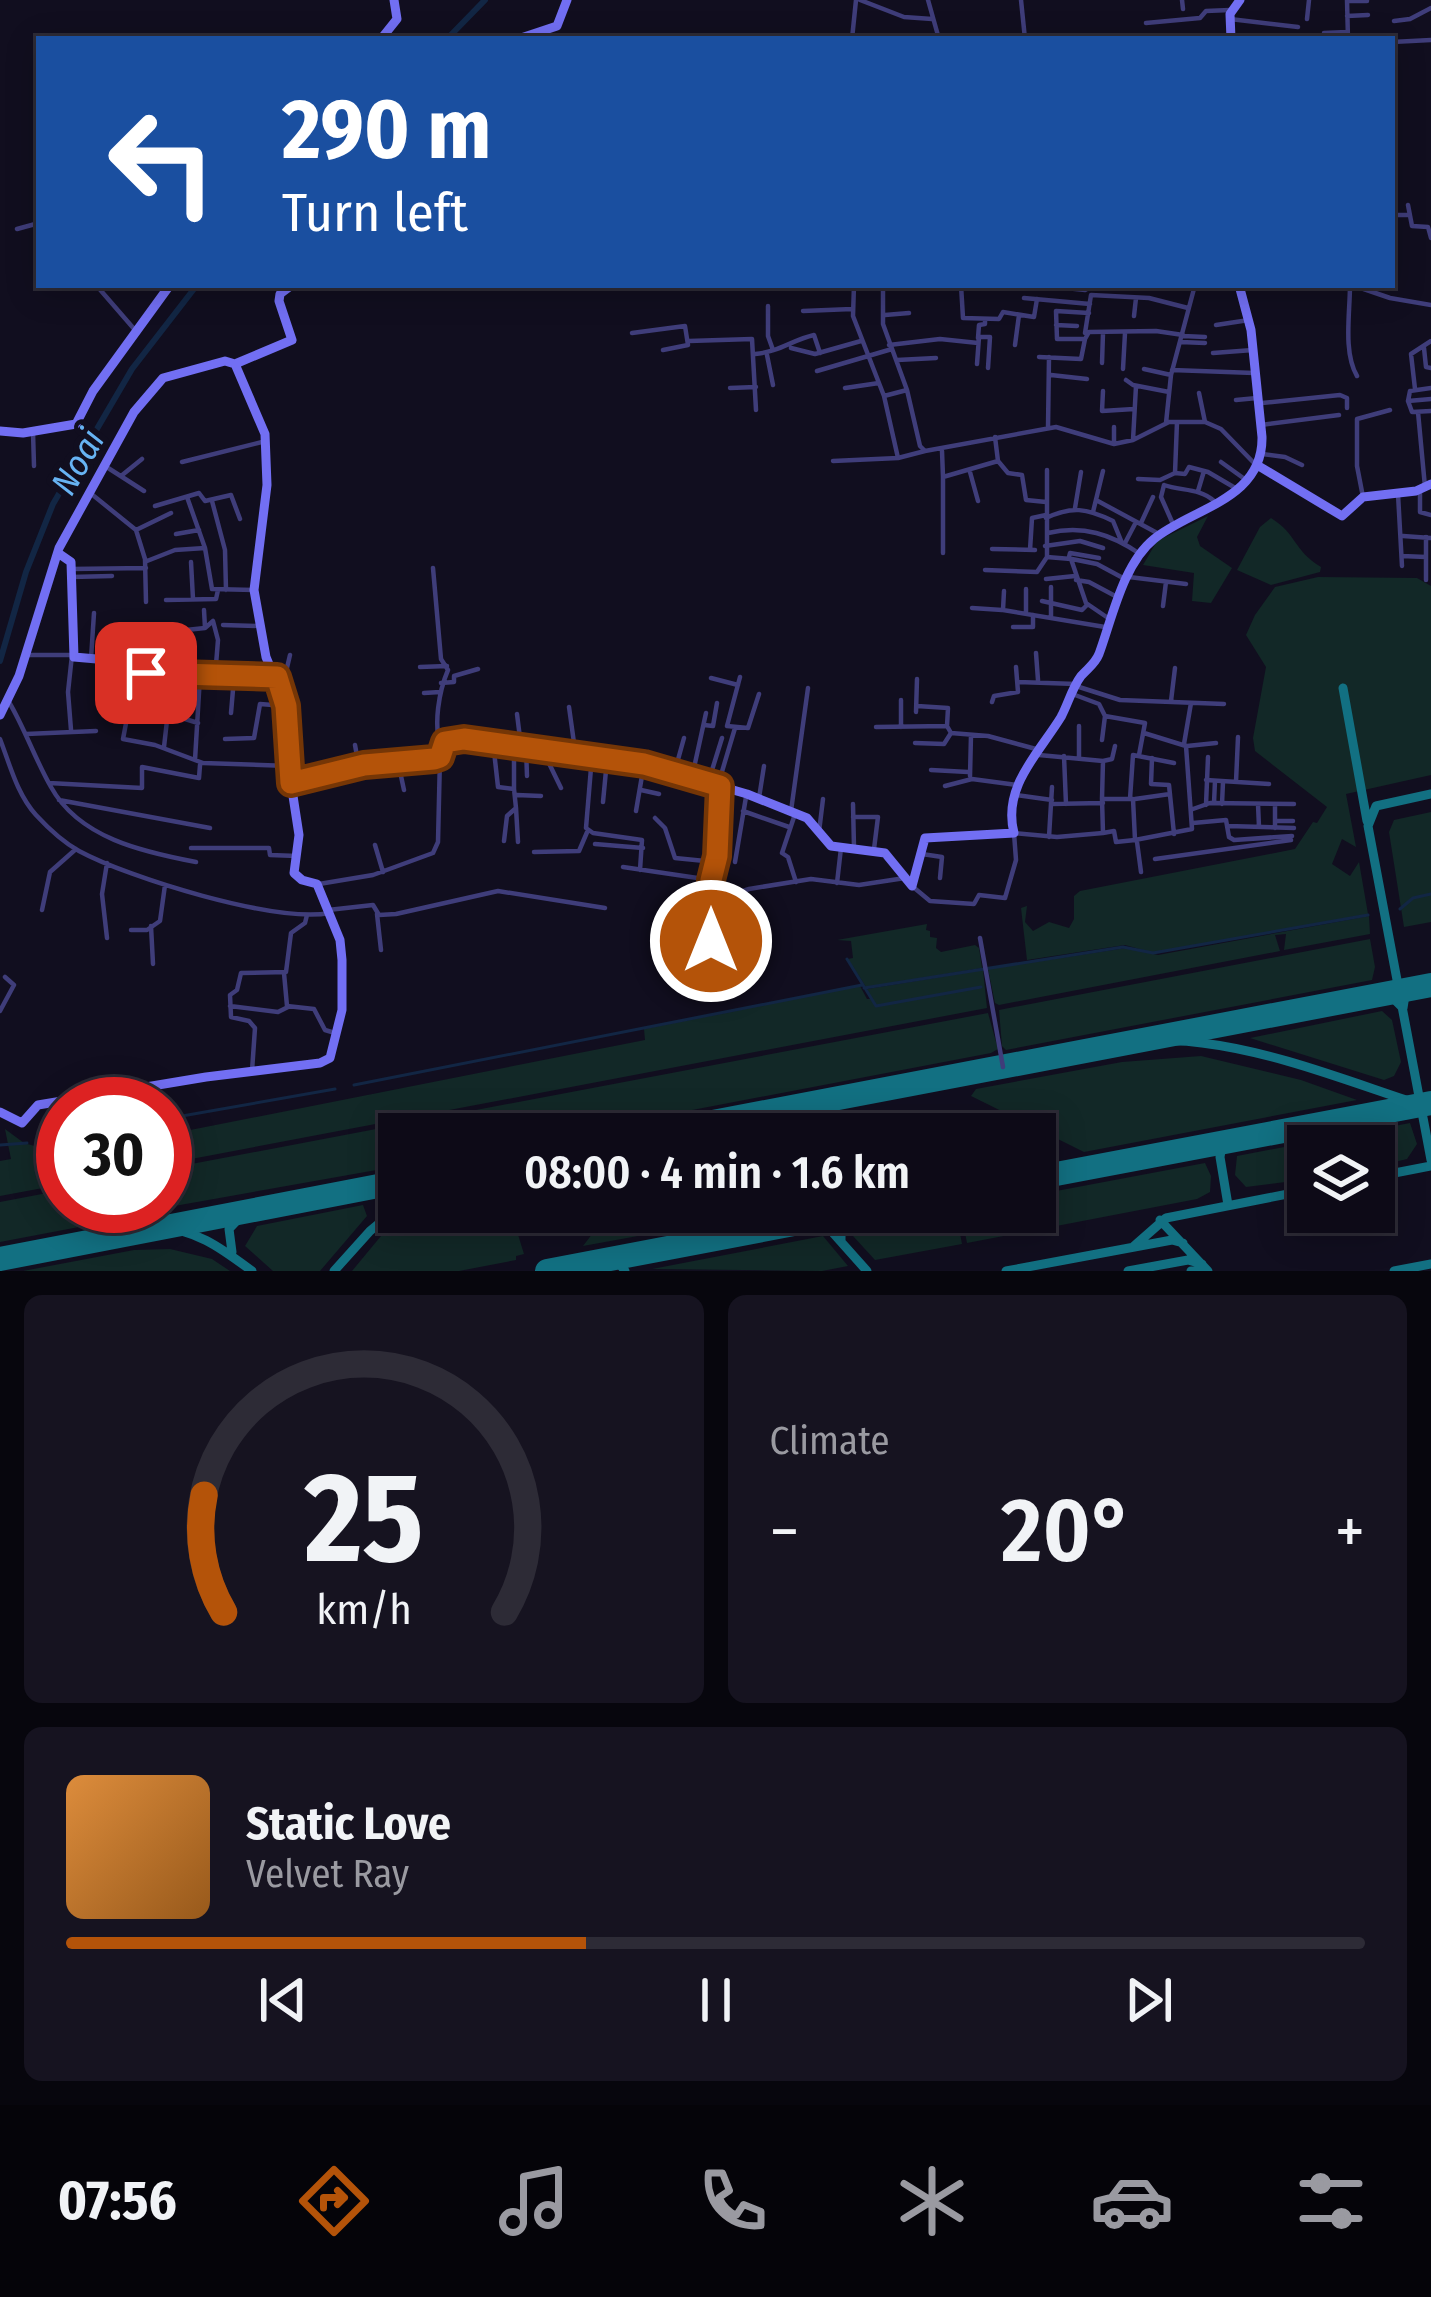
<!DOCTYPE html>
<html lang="en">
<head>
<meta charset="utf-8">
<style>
	:root { --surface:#0d0a17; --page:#161320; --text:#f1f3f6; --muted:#9a9aa1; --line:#2d2b36; --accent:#b45309 }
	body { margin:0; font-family:"Fira Sans Condensed",sans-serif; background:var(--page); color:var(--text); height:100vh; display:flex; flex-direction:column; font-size:45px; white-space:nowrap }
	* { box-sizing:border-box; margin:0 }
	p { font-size:39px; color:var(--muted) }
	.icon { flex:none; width:66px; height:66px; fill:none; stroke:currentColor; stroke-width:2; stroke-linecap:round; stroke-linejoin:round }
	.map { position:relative; height:1271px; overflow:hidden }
	.drawer { display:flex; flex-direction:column; gap:24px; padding:24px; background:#07060d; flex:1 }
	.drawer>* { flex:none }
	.top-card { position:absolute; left:36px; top:36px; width:1359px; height:252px; border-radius:0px; box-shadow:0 6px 30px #0003,0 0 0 3px var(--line); background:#1a4fa0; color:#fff; overflow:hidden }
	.fabs { position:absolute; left:1287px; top:1125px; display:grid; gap:24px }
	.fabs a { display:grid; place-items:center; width:108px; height:108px; border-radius:0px; background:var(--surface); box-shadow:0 6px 30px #0003,0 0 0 3px var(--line); font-size:60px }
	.speed { position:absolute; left:36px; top:1077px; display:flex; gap:24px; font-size:60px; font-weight:700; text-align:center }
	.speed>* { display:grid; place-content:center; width:156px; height:156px; border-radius:50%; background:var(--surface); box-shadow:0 6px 30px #0003,0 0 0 3px var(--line); line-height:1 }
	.speed .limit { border:18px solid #d22; background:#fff; color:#111 }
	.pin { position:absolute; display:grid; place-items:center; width:102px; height:102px; color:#fff; margin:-51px; border-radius:24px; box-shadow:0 6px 18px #0006 }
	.me { position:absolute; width:132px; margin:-66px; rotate:0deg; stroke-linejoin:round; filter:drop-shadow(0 0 9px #0008) }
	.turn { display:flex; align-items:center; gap:42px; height:252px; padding:0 48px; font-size:54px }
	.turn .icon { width:156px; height:156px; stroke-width:2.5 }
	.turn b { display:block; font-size:84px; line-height:102px }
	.big { font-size:90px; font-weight:600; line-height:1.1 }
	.drawer .widget { flex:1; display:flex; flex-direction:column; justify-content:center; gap:18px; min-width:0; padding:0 42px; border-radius:18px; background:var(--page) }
	.drawer .dial { align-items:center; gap:0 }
	.dial svg { height:312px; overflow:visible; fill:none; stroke:var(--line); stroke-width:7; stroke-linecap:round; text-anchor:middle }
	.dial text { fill:var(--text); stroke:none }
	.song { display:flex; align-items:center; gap:36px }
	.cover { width:144px; height:144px; border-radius:18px; background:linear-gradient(135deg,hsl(30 70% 55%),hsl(30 70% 35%)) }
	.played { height:12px; border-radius:6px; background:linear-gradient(90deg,var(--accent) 40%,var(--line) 40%) }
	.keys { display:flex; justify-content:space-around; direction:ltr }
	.heat { display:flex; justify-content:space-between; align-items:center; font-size:66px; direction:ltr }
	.drawer .tiles { flex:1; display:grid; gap:24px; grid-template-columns:1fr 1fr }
	.widget:last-child { grid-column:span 2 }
	.trip { position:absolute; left:378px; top:1113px; width:678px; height:120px; border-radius:0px; background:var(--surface); box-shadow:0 6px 30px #0003,0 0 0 3px var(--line); font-weight:600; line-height:120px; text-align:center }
	.dock { display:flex; height:192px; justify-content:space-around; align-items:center; background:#050409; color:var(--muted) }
	.dock .icon { width:84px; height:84px }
	.dock .on { color:var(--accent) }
	.dock b { font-size:54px; color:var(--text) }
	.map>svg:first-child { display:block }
	.green { fill:#122827 }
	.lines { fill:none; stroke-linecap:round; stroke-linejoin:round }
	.stream { stroke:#122644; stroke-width:3 }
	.canal { stroke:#122644; stroke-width:6 }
	.taxiway { stroke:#127082; stroke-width:9 }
	.runway { stroke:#127082; stroke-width:24 }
	.street { stroke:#3f3d7a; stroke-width:4.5 }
	.secondary { stroke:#726ff3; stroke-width:9 }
	.route-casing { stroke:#753606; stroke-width:30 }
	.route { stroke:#b45309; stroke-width:21 }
	.labels { text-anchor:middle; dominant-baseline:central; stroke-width:12; stroke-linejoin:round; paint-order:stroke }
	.water-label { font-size:36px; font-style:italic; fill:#67b3f3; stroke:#110e1f }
</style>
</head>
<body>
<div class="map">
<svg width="1431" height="1271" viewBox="0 0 1431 1271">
	<rect width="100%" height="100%" fill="#110e1f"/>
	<path class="green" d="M1208 516 1197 537 1200 546 1232 568 1211 603 1192 601 1194 573 1143 565 1157 541Z
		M1271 518C1298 535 1292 549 1321 567L1320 572 1271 585 1237 570 1260 527Z
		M1318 577 1417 578 1431 586V775L1346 794 1356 847 1342 839 1332 864 1350 876 1359 862 1368 914 1154 953 1125 945 1027 960 1021 908 1027 906 1025 922 1033 931 1049 922 1069 928 1074 919V896L1080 891 1295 849 1313 822 1317 823 1327 807 1255 751 1253 738 1266 667 1246 635 1255 615 1275 587Z
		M1431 812V922L1404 927 1389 832 1394 820Z
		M1369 916 1370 934 1284 950 1286 934 1275 935 1280 951 999 1005 995 1003 988 969 1126 948 1158 955Z
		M927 924 926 930 930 931V937L937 938 936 948 941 952 975 945 979 948 982 968 866 987 848 959 853 958 851 941 837 940Z
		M1370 939 1375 967 1372 980 1006 1050 1002 1046 999 1010Z
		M983 970 987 1008 165 1164V1135L645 1040 644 1029 649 1028 860 986 867 999H872L867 989Z
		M1382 1011 1392 1020 1401 1062 1394 1076 1384 1080 1250 1038Z
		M988 1013 998 1049 991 1053 567 1134H399V1166L152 1210 151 1206H165V1169Z
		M1201 1056 1301 1080 1357 1100 1084 1152 971 1096 976 1089 1122 1062Z
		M893 1111 938 1116 990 1134H946L944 1124 939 1125 941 1134H821L823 1118Z
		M1410 1123 1417 1144 1407 1159 1374 1167V1146H1308V1179L1246 1187 1235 1175 1237 1156Z
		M5 1129 24 1143 63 1154V1172L57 1174 59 1185 0 1196V1161L11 1159Z
		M1205 1163 1211 1176 1210 1192 1197 1199 967 1243 961 1212H1035V1195Z
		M63 1190V1206H135L137 1216 0 1242V1202Z
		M363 1205 367 1216 320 1271H273L245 1246 257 1226Z
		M417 1212H511L524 1254 516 1256V1260L459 1271H352L381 1236Z
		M609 1212H769L583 1246Z
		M945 1212H956L962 1244 875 1260 853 1236 855 1229Z
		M823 1236 848 1266 822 1271 652 1269Z
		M170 1249 212 1259 230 1271H23L134 1250Z"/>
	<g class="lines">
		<path class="stream" d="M1400 909 1413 898 1431 894
			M847 959 876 1006 981 987
			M864 988 1123 947 1153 953 1368 915
			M354 1085 862 985
			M165 1119 335 1089
			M39 1140 63 1136
			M0 1145 27 1143"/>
		<path class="canal" d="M447 39 485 0
			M0 661 26 572 53 504 132 369 197 285"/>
		<path class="taxiway" d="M1343 688 1367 821
			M1431 794 1376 806 1368 826 1431 1160
			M1376 995H1390L1403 1008 1405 995 1420 987
			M1108 1047C1139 1042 1170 1038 1202 1043 1276 1052 1350 1082 1421 1105
			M796 1106 805 1113 810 1134
			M1374 1177 1431 1166
			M1228 1205 1220 1157 1222 1145 1229 1141
			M825 1212 834 1234 867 1271
			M1160 1220 1208 1271
			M809 1221 818 1222 827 1230
			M158 1228C197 1229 222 1249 252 1271
			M841 1241V1219L857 1212
			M1133 1247 1166 1218 1308 1190
			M232 1252 229 1229 246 1211
			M334 1271 370 1231 399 1207
			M625 1271 619 1263 635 1254
			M1006 1271 1172 1240 1183 1243
			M1128 1271 1188 1260 1202 1264
			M1191 1271H1199
			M1394 1271 1431 1264"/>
		<path class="runway" d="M650 1134 1431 985
			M1035 1178 1431 1103
			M0 1259 399 1182
			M547 1271 857 1212"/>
		<path class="street" d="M860 0 904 17 932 19
			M928 0 939 39
			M1021 0 1025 39
			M1182 0 1183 9
			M1347 0 1348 39
			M1347 1H1367
			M1347 16 1368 15
			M1230 19 1298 27
			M1307 19 1309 0
			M1394 21 1410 19 1431 8
			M1146 23 1200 18 1206 11 1230 10
			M1324 33 1347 32
			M852 39 856 0
			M1155 39 1231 36
			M1392 42 1431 40
			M1408 205 1412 226 1428 227 1431 238
			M1392 215H1410
			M17 229 39 223
			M96 285 135 330
			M854 285 853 316 884 396 898 458 925 451
			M883 285V324L907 390 920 446 925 451 1056 427 1114 444 1133 440 1169 422H1205L1221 429 1253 462
			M961 285 963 318 999 319 1003 312 1034 317 1037 299
			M1036 285 1085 290 1094 285
			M1350 285C1350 313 1343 352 1357 376
			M1352 285 1390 298 1431 305
			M1024 298 1090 304
			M768 306V336L773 350
			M803 311 852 309
			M1089 313 1056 311 1057 339H1085L1089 332 1156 331 1183 335
			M885 315 909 313
			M1134 316 1136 298
			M1056 325 1077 326
			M1216 325 1249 320
			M632 333 685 326 688 345 663 350
			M1085 333 1091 295 1149 298 1188 308
			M1183 336 1205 337
			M978 338 979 325 985 324V319
			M689 341 752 339 756 410
			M1181 342 1205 343
			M889 345 940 339 978 343
			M1015 345 1019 315
			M791 348 815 354 861 341
			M1424 348 1426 367 1431 368
			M1213 353 1253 350
			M755 354C779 352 792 340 814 335L820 353
			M767 355 773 385
			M1039 357 1081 359 1085 339
			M897 360 936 358
			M1102 363 1103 333
			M977 364 979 337H990L988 368
			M1123 369 1125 333
			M1144 369 1171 375
			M1172 370 1254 373
			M817 371 892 349
			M1051 375 1087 379
			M1126 380 1133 385 1169 392
			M730 388 756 387
			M845 388 879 383
			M1431 388 1410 391 1408 401 1431 399
			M1415 389 1411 354 1431 341
			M1103 391 1102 411 1134 409
			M1199 393 1205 422
			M884 396 907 390
			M1236 400 1257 398
			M1408 401 1412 412 1431 411
			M1262 403 1340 395 1347 398V408
			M1418 412 1425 487
			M1166 423 1171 375 1195 285
			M1261 425 1339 415
			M1048 428 1049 357
			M33 432 34 466
			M995 437 998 461
			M1133 440 1136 386
			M1114 444V427
			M942 451 943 477 998 461 1008 473 1022 475 1026 500 1046 502
			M1262 454 1285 457 1302 465
			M833 461 898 458
			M182 462 266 441
			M1221 462 1246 480
			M105 466 144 491
			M1047 470V557L1071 559 1086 603 1108 618
			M970 472 978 501
			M1175 473 1185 474 1189 467 1208 472 1237 489
			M121 476 142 459
			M943 477V553
			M1138 479 1160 480 1175 473 1177 422
			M1420 489V512L1431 515
			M1198 491 1204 471
			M89 492 136 530 171 513
			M1398 494 1402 566
			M187 497 205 548 212 589 254 590
			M1363 497 1357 466V419L1390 410
			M1096 500 1159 534
			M212 501 225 550 226 590
			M155 506 199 493 205 501 231 495 240 519
			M1075 508 1081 472
			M1093 512 1103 471
			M1046 518C1072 506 1086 508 1113 521L1122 543
			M1141 523 1153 497
			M1173 524 1161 497 1164 485C1181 491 1200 488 1214 501
			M136 530 145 559 146 602
			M1048 533C1083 525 1111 534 1140 554
			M176 534 199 530
			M1403 536 1431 538
			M1426 537V580
			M1125 543 1136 522
			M1045 546 1080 541 1103 548
			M992 549 1035 550
			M1030 550 1032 518 1046 515
			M1402 556 1426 557
			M1069 557 1070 553 1099 558
			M1072 559 1097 564 1123 578
			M147 561 175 550 205 548
			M191 562 193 599
			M433 568 441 659 448 670C439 691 433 725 441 747
			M71 569 146 568
			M985 570 1037 572 1047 557
			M71 577 112 576
			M1129 577 1186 584
			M1046 579 1075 576
			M1076 580 1089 582 1119 598
			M1026 589V612
			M1004 591 1003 610 1105 627
			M166 600 216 599 218 590
			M1042 601 1082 610 1087 605
			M1163 606 1166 582
			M972 608 1002 610
			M204 610 205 628
			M1051 616V587
			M223 625 260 626
			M1013 627H1033V615
			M1036 653 1038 680
			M28 655H72L68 692 71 730
			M91 659 94 613
			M110 660 118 643 148 641 146 673
			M420 667 447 666
			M136 671 123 739 155 745 203 763 289 766
			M164 674 167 632 205 628 213 621 218 640 215 677
			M740 677 727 726 748 728 759 694
			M711 678 738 685
			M1018 682 1076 684
			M441 683 454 682V676L478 669
			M1076 686 1120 700 1224 704
			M282 689 290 655
			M424 693 440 692
			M1075 695 1099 704 1105 716 1145 723 1139 755
			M1171 701 1175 668
			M9 702C25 729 35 759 51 787 79 838 143 852 196 862
			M992 702 994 696 1018 692 1016 667
			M917 706 948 708 947 726
			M569 707 575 750
			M916 712 917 679
			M231 713 234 678
			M169 714 198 723
			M517 714 521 746
			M704 725 713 726 717 703
			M876 727 947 726 951 733
			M901 727V700
			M26 734 96 731
			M0 739C10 765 17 794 36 815 48 828 63 842 79 851 129 878 275 923 330 913
			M225 739 254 738 260 704 286 706
			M1102 740 1105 716
			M493 742 498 787 514 789 516 808 507 816 504 841
			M915 743 944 744 951 733 988 736 1036 749
			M1184 744 1191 703
			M355 745 359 767
			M1187 746 1216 743
			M164 747 172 676
			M514 747V789
			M526 747 527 776
			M543 751 561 788
			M1039 755 1103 761 1102 799H1133L1135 840 1116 842 1114 831 1103 833 1102 799
			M592 756 586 828 593 833 642 840 640 870
			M1064 756 1066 804
			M1079 758V726
			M1152 758 1151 784 1169 785 1174 834
			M195 760 200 676
			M1103 761 1112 759 1115 746
			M398 762 404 790
			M931 770 968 772
			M674 774 684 738
			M970 776 971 735
			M692 777 706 713
			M1206 780 1269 784
			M1236 782 1238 737
			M49 783 142 788V767L199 778 200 765
			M708 783 722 738
			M718 785 735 728
			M945 786 972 779 1017 785
			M641 790 659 794
			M517 795 541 796
			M1016 795 1052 800
			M759 798 764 766
			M1130 799 1133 755 1174 763
			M1135 799 1170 794
			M59 800 210 828
			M603 802 607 760
			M1214 803 1215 781
			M853 804 854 848
			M1051 804 1103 803
			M1222 804 1223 782
			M1258 804 1259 827
			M1275 804V828
			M1206 805 1208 757
			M516 808 518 842
			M1193 809 1210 803 1294 804
			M636 811 644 764
			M743 811 789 827
			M791 811 808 688
			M794 817 782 853 788 857 796 882
			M853 817H878L874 849
			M655 818 665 828 675 858 715 862
			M1275 821H1293
			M1193 823 1226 820 1229 837 1234 840 1292 836
			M1228 826 1294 828
			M819 832 823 799
			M1049 837 1052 787
			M1135 840 1192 829 1186 746 1144 733
			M1137 842 1141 872
			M595 844 643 848
			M375 845 383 872
			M191 848H269L270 855 297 856
			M534 852 579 851 588 830
			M922 854 942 857 940 878
			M1155 859 1291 840
			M735 862 746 797
			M623 867 711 880
			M837 883 841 848
			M319 884 373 875 433 853 438 842 440 757
			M912 886 930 901 974 904 979 895 1005 898 1016 860 1014 833 1057 837 1103 833
			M713 901 749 889 811 879 859 885 905 878
			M42 910 50 872 76 849
			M328 910 373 905 379 915 396 914 498 891 605 908
			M377 914 381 950
			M151 926 153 964
			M131 930H147L160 921 165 885
			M107 938 102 894 107 863
			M980 938 1003 1067
			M711 941 715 923 711 880 717 856 720 786
			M284 973 287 1006 314 1009 325 1030 335 1033
			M230 1006 278 1012 288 1007
			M0 1011 14 985 5 977
			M252 1071 255 1028 249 1021 231 1017 230 995 237 990 241 973 286 972 291 933 305 923 307 915"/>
		<path class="secondary" d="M381 39 397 19 394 0
			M518 39 557 26 567 0
			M1231 39 1230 14 1240 0
			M0 431 23 433 76 424 93 391 170 285
			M1257 465 1342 516 1363 497 1416 491 1431 484
			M58 553 71 562 74 657 108 660 117 669 172 676 277 677
			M0 715 19 676 59 548 134 412 163 378 225 361 235 364
			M291 783 286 706 266 657 254 590 267 485 265 434 235 364 292 340 279 301 280 294 292 285
			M912 886 925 838 1014 833C1002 787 1039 753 1061 717 1068 704 1072 688 1081 676 1088 668 1095 664 1099 654 1112 619 1123 564 1154 539 1192 508 1263 500 1262 437L1251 330 1239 285
			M0 1112 22 1123 38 1105 206 1077 320 1063 330 1058 342 1010V960L340 940 317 884 302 880 294 873 299 835 291 783 364 765 434 759 440 757 445 743 479 740 644 764 747 794 807 818 831 846 885 853 912 886"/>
	</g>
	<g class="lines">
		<defs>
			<path id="route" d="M146 673 277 677 286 706 291 783 364 765 434 759 440 757 445 742 464 739 644 764 720 786 717 856 711 880 715 929 711 941"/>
		</defs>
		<use href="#route" class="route-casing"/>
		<use href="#route" class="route"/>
	</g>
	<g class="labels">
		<g class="water-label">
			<text transform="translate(78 462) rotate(-60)">Noai</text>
		</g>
	</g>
</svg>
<div class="fabs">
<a><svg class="icon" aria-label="layers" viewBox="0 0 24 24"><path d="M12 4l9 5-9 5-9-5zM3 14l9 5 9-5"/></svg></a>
</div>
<div class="speed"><div class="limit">30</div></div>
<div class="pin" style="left:146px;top:673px;background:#d93025"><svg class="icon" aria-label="arrive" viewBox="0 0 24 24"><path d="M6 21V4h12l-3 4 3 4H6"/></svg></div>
<svg class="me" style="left:711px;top:941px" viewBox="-20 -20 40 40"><circle r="17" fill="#b45309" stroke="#fff" stroke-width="3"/><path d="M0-11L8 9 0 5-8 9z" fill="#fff"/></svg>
<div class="trip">08:00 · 4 min · 1.6 km</div>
<div class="top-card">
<div class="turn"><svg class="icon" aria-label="left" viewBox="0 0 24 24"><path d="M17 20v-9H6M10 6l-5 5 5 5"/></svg><div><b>290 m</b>Turn left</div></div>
</div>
</div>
<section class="drawer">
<div class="tiles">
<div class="widget dial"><svg viewBox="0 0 100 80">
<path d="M14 69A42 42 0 1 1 86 69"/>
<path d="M14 69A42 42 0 0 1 9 39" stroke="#b45309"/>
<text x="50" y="56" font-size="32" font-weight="700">25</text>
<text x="50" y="72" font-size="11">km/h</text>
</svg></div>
<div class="widget"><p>Climate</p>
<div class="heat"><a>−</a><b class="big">20°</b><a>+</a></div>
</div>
<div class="widget">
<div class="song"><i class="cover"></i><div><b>Static Love</b><p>Velvet Ray</p></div></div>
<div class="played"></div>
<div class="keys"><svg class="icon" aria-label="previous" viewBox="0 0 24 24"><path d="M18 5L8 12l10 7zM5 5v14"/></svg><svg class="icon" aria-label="pause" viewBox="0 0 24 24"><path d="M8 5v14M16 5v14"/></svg><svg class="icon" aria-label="next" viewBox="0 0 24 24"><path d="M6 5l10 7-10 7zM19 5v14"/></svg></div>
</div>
</div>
</section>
<nav class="dock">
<b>07:56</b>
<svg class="icon on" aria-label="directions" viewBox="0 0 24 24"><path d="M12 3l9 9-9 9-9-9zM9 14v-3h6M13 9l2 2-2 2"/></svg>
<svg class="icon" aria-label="music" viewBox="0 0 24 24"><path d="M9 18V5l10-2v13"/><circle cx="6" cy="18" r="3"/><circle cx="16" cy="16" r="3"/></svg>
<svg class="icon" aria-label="phone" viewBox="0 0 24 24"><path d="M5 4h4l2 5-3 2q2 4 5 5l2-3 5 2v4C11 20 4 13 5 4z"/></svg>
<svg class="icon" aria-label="climate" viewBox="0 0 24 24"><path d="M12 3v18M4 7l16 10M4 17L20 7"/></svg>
<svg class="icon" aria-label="car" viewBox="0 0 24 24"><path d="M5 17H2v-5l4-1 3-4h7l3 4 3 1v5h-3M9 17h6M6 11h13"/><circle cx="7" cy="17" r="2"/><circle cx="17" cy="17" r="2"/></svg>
<svg class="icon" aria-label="filters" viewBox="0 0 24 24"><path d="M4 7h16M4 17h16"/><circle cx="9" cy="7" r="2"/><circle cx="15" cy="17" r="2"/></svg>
</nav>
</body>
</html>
